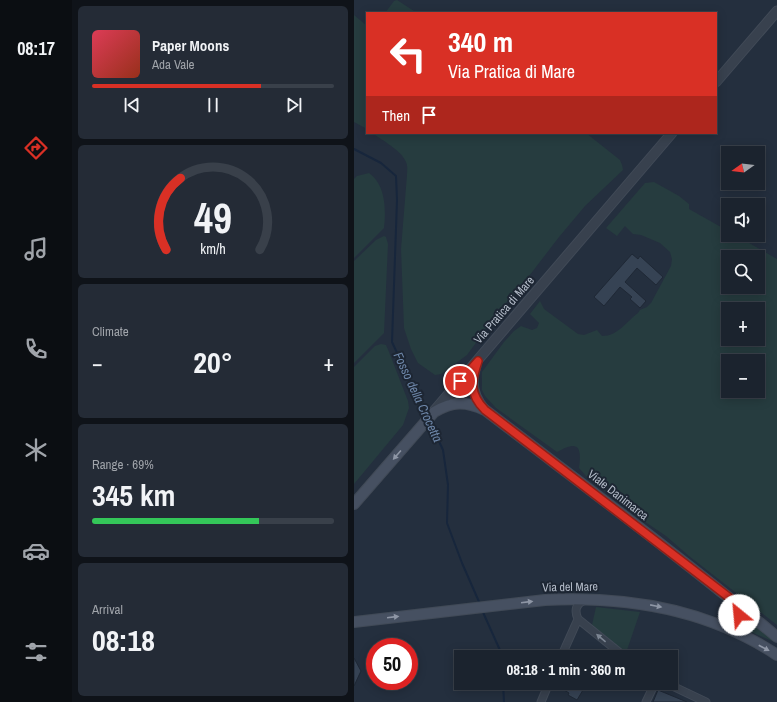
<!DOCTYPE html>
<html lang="en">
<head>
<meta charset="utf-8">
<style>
	:root { --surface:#1b232e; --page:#242b36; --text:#f1f3f6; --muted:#a0a4aa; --line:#39404a; --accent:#d93025 }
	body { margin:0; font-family:"Archivo Narrow",sans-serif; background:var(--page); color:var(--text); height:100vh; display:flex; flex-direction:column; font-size:15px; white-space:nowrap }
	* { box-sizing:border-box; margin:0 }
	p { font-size:13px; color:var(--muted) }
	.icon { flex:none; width:22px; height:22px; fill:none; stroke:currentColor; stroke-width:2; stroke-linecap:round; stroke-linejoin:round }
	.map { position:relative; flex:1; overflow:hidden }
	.sheet { display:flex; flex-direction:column; gap:6px; padding:6px; background:#0f1319; width:282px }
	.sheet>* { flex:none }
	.hud { position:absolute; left:12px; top:12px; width:351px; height:122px; border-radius:0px; box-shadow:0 2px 10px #0003,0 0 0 1px var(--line); background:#d93025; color:#fff; overflow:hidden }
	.needle { width:26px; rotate:256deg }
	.buttons { position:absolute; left:367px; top:146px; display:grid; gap:8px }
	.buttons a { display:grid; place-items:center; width:44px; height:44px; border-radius:0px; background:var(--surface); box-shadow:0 2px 10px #0003,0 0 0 1px var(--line); font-size:20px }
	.speed { position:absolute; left:12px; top:638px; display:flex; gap:8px; font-size:20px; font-weight:700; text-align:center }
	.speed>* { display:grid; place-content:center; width:52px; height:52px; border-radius:50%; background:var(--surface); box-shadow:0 2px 10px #0003,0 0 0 1px var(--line); line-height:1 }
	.speed .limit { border:6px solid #d22; background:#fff; color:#111 }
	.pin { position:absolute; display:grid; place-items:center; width:34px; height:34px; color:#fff; margin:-17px; border:2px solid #fff; border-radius:50%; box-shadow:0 1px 4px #0007 }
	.me { position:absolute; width:44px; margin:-22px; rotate:332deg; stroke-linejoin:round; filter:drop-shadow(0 0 3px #0008) }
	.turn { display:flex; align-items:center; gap:14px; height:84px; padding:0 16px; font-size:18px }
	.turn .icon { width:52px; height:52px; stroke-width:2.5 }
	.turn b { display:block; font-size:28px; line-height:34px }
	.then { display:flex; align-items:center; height:38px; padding:0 16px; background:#0003; gap:8px; font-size:15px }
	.big { font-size:30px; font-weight:700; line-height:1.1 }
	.sheet .card { flex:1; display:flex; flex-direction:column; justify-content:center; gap:6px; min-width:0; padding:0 14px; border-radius:6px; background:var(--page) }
	.sheet .dial { align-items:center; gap:0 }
	.dial svg { height:104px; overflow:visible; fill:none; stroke:var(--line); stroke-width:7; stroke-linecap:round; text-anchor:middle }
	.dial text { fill:var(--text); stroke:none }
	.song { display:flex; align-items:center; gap:12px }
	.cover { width:48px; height:48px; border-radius:6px; background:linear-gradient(135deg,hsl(350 70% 55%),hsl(10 70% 35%)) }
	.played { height:4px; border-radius:2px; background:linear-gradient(90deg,var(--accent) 70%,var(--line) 70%) }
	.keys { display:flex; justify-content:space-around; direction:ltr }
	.heat { display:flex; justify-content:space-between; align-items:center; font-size:22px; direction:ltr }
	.charge { height:6px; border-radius:3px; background:linear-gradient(90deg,#34c759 69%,var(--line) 0) }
	.trip { position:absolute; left:100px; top:650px; width:224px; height:40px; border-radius:0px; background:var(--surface); box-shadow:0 2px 10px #0003,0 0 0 1px var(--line); font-weight:700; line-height:40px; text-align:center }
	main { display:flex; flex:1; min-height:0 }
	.tabs { display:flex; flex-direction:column; width:72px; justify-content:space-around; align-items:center; background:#0b0e12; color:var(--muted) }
	.tabs .icon { width:28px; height:28px }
	.tabs .on { color:var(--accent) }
	.tabs b { font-size:18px; color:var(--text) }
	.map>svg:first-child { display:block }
	.green { fill:#263c3f; fill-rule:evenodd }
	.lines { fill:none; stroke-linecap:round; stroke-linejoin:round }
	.stream { stroke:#17263c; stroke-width:2 }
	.building { fill:#364354; stroke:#1f2835 }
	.minor-casing { stroke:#414a57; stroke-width:9 }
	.tertiary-casing { stroke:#414a57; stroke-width:11 }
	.secondary-casing { stroke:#414a57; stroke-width:12 }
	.minor { stroke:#38414e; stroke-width:7 }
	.tertiary { stroke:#38414e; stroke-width:9 }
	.secondary { stroke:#465061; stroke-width:10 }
	.oneway { fill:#8e96a5 }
	.oneway2 { fill:#7c8592 }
	.route-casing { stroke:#8d1f18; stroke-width:10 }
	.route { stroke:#d93025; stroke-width:7 }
	.labels { text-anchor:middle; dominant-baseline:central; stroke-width:4; stroke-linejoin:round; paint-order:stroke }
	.street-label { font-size:12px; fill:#b4bcc9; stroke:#1d2633 }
	.water-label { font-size:13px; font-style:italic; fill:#6d86a8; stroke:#1d2633 }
</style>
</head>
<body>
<main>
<nav class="tabs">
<b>08:17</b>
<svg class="icon on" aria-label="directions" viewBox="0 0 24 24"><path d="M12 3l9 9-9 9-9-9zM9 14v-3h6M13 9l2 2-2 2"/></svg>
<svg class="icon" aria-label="music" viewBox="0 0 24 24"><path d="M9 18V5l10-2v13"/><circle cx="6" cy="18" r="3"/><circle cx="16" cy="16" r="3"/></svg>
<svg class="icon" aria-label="phone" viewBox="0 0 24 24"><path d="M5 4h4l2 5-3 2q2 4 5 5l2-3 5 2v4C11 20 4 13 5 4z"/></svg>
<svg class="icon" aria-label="climate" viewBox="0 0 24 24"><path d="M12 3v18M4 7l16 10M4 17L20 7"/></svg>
<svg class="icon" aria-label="car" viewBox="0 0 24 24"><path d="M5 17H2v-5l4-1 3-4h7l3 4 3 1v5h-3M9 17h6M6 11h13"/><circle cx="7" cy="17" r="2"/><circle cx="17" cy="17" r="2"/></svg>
<svg class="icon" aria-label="filters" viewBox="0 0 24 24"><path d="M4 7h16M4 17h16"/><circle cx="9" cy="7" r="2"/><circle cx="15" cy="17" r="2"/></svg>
</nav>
<section class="sheet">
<div class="card">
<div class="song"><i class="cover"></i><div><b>Paper Moons</b><p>Ada Vale</p></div></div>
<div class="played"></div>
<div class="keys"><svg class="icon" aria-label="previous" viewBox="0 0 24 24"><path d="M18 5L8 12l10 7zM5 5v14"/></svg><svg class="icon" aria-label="pause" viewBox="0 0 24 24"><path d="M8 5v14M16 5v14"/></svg><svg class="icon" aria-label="next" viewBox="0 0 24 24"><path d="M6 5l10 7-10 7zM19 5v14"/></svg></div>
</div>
<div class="card dial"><svg viewBox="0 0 100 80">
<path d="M14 69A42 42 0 1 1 86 69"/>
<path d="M14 69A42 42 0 0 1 25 14" stroke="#d93025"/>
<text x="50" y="56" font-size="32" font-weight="700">49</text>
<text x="50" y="72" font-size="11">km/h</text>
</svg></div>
<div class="card"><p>Climate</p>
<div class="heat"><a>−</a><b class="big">20°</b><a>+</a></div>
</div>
<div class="card"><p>Range · 69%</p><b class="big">345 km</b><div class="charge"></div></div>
<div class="card"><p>Arrival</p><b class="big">08:18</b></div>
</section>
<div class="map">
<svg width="423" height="702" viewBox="0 0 423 702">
	<rect width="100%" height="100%" fill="#242f3e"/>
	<path class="green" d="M43 0 63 13H31L40 1Z
		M0 15 13 26V129L0 122Z
		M18 133H232L266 160 268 165 269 170 231 206 205 237 162 293 145 309 140 318 113 355 87 374 81 375 64 363 57 349 50 328 47 249 53 175C53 171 54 166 52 162 48 151 28 140 18 133Z
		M15 173C32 185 32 210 30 228L0 258V179L3 176Z
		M300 182 325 196 335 204V209L374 231V235H381L423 259V625L335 556 312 536 278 513 232 476 225 468C228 446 224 440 203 452L142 408 131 396 128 390V372L150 342 160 331 167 326 178 330 183 328 185 323 176 314 186 301 190 309 224 334 230 335 243 330 248 336C264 336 272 322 284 313L286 310 293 307 297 303 317 266 318 259 316 252 306 243 287 235 279 234 271 226 263 236 252 228 291 183ZM374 257H404V287H374ZM374 309H404V339H374ZM374 361H404V391H374Z
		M30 236 32 237 34 244 30 333 0 363V261L22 240Z
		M27 344 32 345 35 352 54 401 55 408 49 425 0 484V367L21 346Z
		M242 607 286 612 272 653 238 625Z
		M390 615 423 641V643L383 626Z"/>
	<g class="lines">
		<path class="stream" d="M0 149 27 163 42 176 43 200 38 342 72 415
			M76 422 89 450 94 485 93 523 108 563 126 604
			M128 610 149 657
			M149 683 150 702"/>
	</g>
	<path class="building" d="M278 254 284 259 286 256 309 277 302 285 283 268 271 282 292 301 286 308 276 299 278 297 266 287 250 306 240 297Z
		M0 658 7 671 0 686Z
		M210 683H218L229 690 223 700 214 695 215 693 207 688Z
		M304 690 333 702H299Z"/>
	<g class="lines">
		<defs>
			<path id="minor" d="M231 600C222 604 220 610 224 619L271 657
				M207 657 224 619
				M312 683 352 702
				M187 702 195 683
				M292 702 301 683"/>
			<path id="tertiary" d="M362 82 423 11
				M122 366C116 383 119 397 131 410
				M80 411 318 133"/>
			<path id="secondary" d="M0 504 80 412C99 401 111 401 131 410 229 485 328 558 423 637
				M0 622 191 600C272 596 354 609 423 655
				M373 628C388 623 386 615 381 602"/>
		</defs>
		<use href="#minor" class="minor-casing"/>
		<use href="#tertiary" class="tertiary-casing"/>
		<use href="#secondary" class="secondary-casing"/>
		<use href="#minor" class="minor"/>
		<use href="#tertiary" class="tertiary"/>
		<use href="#secondary" class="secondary"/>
	</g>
	<defs><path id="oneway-solid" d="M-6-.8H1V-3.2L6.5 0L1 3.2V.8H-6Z"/></defs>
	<g class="oneway">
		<use href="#oneway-solid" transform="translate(43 455) rotate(131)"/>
		<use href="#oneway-solid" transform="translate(173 602) rotate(-7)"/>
		<use href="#oneway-solid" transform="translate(302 606) rotate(11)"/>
		<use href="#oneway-solid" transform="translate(39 617) rotate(-7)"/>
		<use href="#oneway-solid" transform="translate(410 648) rotate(28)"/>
	</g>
	<use class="oneway2" href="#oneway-solid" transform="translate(247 638) rotate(-140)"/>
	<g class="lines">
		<defs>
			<path id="route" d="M106 381 124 361C117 381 115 394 131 410L381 602 385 615"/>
		</defs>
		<use href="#route" class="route-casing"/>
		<use href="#route" class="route"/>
	</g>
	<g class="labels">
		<g class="street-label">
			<text transform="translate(150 310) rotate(-49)">Via Pratica di Mare</text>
			<text transform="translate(264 495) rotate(38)">Viale Danimarca</text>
			<text transform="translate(216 587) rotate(-1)">Via del Mare</text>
		</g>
		<g class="water-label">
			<text transform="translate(64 397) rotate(65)">Fosso della Crocetta</text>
		</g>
	</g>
</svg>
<div class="buttons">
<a><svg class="needle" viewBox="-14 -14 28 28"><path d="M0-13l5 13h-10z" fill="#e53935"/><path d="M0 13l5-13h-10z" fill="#a0a4aa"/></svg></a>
<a><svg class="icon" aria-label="sound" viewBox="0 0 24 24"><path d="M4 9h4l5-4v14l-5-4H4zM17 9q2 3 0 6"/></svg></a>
<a><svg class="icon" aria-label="search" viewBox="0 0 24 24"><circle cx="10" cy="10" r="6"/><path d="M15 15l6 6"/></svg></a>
<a>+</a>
<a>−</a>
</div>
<div class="speed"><div class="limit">50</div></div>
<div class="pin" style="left:106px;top:381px;background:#d93025"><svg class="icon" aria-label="arrive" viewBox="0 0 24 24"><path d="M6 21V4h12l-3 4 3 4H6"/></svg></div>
<svg class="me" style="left:385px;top:615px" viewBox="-20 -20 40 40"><circle r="19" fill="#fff"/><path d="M0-13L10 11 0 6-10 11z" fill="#d93025"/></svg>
<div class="trip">08:18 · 1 min · 360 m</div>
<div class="hud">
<div class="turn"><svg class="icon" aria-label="left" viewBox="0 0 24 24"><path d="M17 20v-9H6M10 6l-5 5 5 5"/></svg><div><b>340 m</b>Via Pratica di Mare</div></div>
<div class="then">Then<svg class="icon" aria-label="arrive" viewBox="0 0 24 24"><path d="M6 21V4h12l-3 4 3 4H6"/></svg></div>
</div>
</div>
</main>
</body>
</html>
